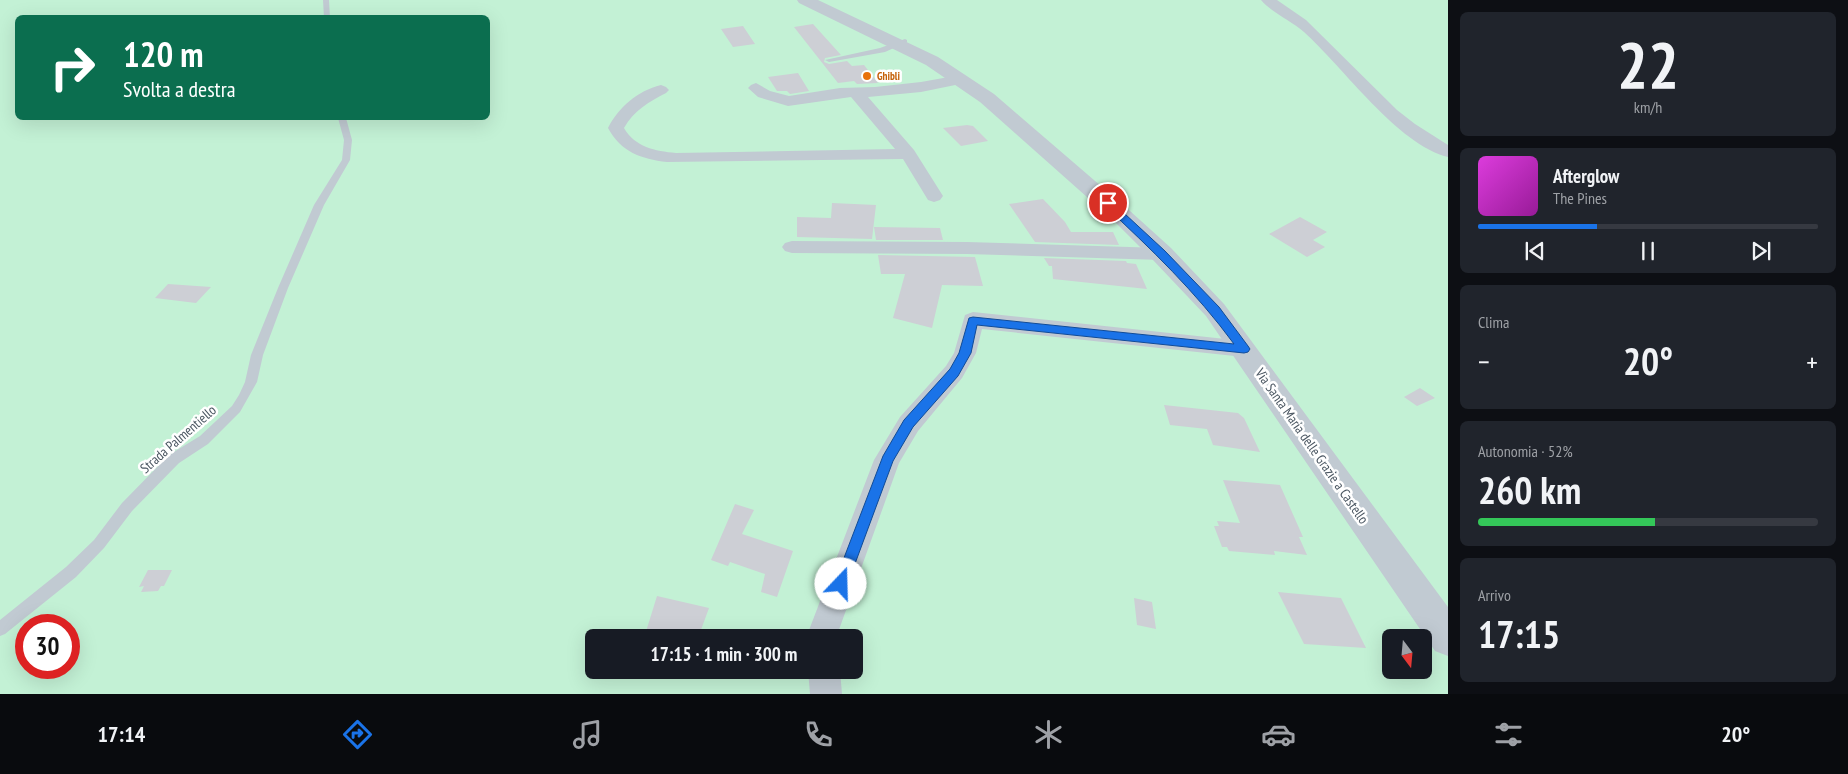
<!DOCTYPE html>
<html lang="it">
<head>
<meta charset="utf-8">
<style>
	:root { --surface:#171b24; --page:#20242c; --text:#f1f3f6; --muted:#9ea1a6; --line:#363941; --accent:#1a73e8 }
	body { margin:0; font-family:"PT Sans Narrow",sans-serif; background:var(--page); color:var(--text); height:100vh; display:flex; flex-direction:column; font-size:19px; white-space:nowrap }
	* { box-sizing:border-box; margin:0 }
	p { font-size:16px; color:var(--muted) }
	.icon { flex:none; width:28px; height:28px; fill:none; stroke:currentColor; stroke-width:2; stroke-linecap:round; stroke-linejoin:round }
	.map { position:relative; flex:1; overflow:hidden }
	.details { display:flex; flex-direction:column; gap:12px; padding:12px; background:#0d0f14; width:400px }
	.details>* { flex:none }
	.hud { position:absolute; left:15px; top:15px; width:475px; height:105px; border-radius:8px; box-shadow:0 5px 20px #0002; background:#0b6e4f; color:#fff; overflow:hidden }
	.needle { width:32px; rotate:164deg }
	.tools { position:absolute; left:1382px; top:629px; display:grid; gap:10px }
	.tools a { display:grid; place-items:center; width:50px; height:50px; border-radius:8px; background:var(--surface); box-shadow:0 5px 20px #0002; font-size:25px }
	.speed { position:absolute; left:15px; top:614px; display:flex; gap:10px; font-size:25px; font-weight:700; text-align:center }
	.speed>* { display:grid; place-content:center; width:65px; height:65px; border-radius:50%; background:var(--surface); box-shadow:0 5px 20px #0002; line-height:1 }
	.speed .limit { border:8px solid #d22; background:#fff; color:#111 }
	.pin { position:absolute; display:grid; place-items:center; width:42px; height:42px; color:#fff; margin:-21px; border:2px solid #fff; border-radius:50%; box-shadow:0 1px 5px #0007 }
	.me { position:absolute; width:55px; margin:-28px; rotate:21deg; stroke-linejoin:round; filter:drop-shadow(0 0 4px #0008) }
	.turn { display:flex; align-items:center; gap:18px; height:105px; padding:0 25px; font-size:22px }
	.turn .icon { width:65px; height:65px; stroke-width:2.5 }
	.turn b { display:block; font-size:35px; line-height:42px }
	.big { font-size:38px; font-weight:800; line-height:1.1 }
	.details .tile { flex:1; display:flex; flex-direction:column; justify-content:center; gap:8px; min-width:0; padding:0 18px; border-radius:8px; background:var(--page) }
	.details .dial { align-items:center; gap:0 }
	.dial b { font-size:65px; line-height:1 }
	.song { display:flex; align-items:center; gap:15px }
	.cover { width:60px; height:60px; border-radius:8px; background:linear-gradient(135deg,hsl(300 70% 55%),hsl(300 70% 35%)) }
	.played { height:5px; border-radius:2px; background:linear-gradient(90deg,var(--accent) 35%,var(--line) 35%) }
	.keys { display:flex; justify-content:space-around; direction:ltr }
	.heat { display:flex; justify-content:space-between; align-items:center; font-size:28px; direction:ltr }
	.charge { height:8px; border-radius:4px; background:linear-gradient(90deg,#34c759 52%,var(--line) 0) }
	.trip { position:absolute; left:585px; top:629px; width:278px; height:50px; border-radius:8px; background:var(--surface); box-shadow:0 5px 20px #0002; font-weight:800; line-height:50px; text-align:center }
	.tab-bar { display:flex; height:80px; justify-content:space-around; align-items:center; background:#090b0e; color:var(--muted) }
	.tab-bar .icon { width:35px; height:35px }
	.tab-bar .current { color:var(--accent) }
	.tab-bar b { font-size:22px; color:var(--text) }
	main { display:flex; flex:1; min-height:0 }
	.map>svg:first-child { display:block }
	.green { fill:#c3f1d5; fill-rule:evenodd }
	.building { fill:#cdcfd5 }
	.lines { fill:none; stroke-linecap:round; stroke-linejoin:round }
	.service { fill:#c1cad2; fill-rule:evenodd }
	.minor { fill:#c1cad2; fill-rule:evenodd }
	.tertiary { fill:#c1cad2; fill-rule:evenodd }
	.route { fill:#1a73e8; stroke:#114b97 }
	.food-dot { fill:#e8710a; stroke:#fff; stroke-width:2 }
	.labels { text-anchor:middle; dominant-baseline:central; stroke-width:5; stroke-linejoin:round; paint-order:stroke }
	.far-food-label { font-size:11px; font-weight:bold; fill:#c56008; stroke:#fff; text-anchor:start }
	.street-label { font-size:14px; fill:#4a5661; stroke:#fff }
</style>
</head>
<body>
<main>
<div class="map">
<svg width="1448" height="694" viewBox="0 0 1448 694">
	<rect width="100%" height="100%" fill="#f5f3f3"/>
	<path class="green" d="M0 0H1448V694H0ZM18 18H488V118H18ZM26 625H69V668H26ZM594 638H854V670H594ZM1391 638H1424V670H1391Z"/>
	<path class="building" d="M813 24 841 55 825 58 824 62 829 64 847 61 852 66 864 65 878 83 857 84 854 81 838 83 794 27Z
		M743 26 755 44 733 47 721 29Z
		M798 73 809 91 790 94 787 91H777L768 77Z
		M967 125 973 126 988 141 961 146 943 128Z
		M1043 199 1065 222 1071 232H1113L1119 245 1035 242 1009 204Z
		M832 203 876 205 872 239 797 237V217L831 218Z
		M1300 217 1327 232 1313 240 1325 247 1307 257 1269 234Z
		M874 227 940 228 943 240H876Z
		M878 255 975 257 983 286 942 285 932 328 893 318 905 274H881Z
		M1044 258 1126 261 1127 263 1136 264 1147 289 1053 279 1052 266H1049Z
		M168 284 211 287 196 303 155 298Z
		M1420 388 1435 398 1417 406 1404 397Z
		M1164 405 1238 413 1244 418 1260 452 1213 445 1207 429 1170 425Z
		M1223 480 1280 485 1303 537H1299L1307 555 1274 551 1275 555 1229 551 1227 547H1222L1214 526H1219L1217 521 1240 523Z
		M735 504 754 510 742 534 793 551 777 597 761 592 765 574 730 562 728 566 711 560Z
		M148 570H172L164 586H161L158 591 141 592 144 586 139 587Z
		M1278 592 1341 598 1366 648 1304 644Z
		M657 596 709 608 698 638H644Z
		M1134 598 1152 602 1156 629 1137 625Z"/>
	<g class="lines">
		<path class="service" d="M323 0H329L330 18H324Z
			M905 39 907 40V42L885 52 829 62 825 60 880 48Z
			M338 118H346L352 140 350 160 324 205 288 288 263 355 257 382 240 412 208 444 179 463 132 511 104 548 76 577 5 634 0 636V620L66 567 94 540 122 503 169 455 200 436 232 406 239 395 245 382 251 355 278 288 314 205 342 160 344 140Z"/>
		<path class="minor" d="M1261 0H1277L1306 20 1397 110 1415 124 1448 145V157C1398 145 1343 67 1304 32 1292 21 1272 13 1261 0Z
			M960 75 965 77 968 80 965 83 921 92 868 97 914 150 943 196 940 200 934 202 928 200 903 159 667 162C641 159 621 152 608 128 619 107 637 91 661 85L666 87 669 90 666 93C649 102 634 110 624 128 635 147 655 151 676 153L895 149 851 97 788 106 758 97 748 88 751 85 756 83 770 91 789 96 840 88 875 87 921 82Z
			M792 241 967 242 1162 248 1169 249 1172 254 1169 259 1162 260 967 254 792 253 785 251 782 247 785 243Z
			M973 312 1244 341 1252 343 1255 349 1252 355 1244 357 982 329 976 353 962 378 918 431 899 463 836 638H806L874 460 900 417 946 366 954 353 965 315Z
			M808 670H840L842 694H810Z"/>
		<path class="tertiary" d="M797 0H818L938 57 994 94 1130 211 1171 248 1224 304 1448 607V656L1435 651 1206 316 1153 260 1114 221 980 102 926 65 799 3Z"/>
	</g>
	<path class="route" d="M1108 200 1111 201 1165 251 1219 307 1248 346 1250 349 1248 352 1244 353 977 325 971 353 958 376 913 427 893 461 846 588 841 590 836 588 834 584 883 456 904 420 950 369 959 353 969 318 973 317 1234 344C1196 292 1151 249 1104 205V201Z"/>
	<circle class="food-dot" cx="867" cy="76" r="5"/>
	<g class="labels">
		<g class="far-food-label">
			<text x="877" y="76">Ghibli</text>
		</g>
		<g class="street-label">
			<text transform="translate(178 439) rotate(-41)">Strada Palmentiello</text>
			<text transform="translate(1312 446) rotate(55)">Via Santa Maria delle Grazie a Castello</text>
		</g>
	</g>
</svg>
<div class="tools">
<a><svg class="needle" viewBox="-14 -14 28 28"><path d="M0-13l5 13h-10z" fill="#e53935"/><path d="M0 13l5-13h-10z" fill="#9ea1a6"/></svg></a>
</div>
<div class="speed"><div class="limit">30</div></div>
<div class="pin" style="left:1108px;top:203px;background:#d93025"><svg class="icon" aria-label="arrive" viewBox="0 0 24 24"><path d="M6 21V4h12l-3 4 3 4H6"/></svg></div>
<svg class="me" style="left:841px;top:584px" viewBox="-20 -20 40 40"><circle r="19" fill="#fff"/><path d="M0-13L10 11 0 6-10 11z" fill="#1a73e8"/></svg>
<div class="trip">17:15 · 1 min · 300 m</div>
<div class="hud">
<div class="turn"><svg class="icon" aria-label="right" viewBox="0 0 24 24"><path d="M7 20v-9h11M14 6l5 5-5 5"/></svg><div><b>120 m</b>Svolta a destra</div></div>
</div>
</div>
<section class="details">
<div class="tile dial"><b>22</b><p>km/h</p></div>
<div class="tile">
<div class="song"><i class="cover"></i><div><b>Afterglow</b><p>The Pines</p></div></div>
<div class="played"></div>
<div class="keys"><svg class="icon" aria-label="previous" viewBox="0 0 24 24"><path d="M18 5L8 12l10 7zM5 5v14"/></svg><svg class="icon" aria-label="pause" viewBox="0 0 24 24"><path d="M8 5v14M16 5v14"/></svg><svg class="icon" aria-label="next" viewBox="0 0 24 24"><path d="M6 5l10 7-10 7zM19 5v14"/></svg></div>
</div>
<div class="tile"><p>Clima</p>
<div class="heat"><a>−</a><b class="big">20°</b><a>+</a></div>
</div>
<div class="tile"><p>Autonomia · 52%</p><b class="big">260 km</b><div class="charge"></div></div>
<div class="tile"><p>Arrivo</p><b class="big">17:15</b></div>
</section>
</main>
<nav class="tab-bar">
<b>17:14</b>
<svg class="icon current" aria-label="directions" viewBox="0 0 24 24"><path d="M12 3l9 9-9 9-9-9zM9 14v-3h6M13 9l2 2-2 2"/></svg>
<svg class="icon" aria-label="music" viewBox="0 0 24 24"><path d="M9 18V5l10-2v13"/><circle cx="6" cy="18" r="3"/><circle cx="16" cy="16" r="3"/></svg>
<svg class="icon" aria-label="phone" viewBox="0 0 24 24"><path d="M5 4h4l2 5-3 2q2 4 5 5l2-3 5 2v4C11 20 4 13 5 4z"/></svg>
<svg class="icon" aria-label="climate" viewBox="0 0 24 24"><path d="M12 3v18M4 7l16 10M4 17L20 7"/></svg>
<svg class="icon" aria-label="car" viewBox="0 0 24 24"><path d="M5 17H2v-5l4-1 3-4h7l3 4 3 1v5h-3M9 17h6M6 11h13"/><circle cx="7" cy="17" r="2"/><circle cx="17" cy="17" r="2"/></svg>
<svg class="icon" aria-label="filters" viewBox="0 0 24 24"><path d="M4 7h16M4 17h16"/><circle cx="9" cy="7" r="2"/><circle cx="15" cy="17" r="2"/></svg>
<b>20°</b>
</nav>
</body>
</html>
